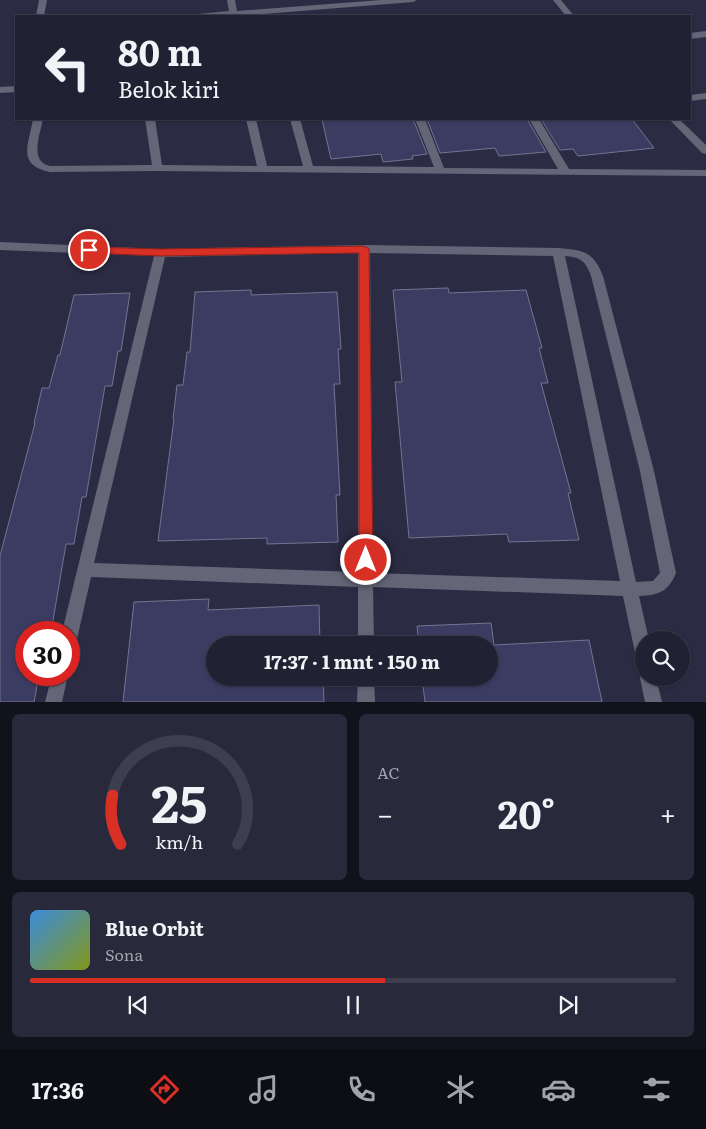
<!DOCTYPE html>
<html lang="id">
<head>
<meta charset="utf-8">
<style>
	:root { --surface:#202133; --page:#28293b; --text:#f1f3f6; --muted:#a2a3ac; --line:#3d3e4e; --accent:#d93025 }
	body { margin:0; font-family:Literata,serif; background:var(--page); color:var(--text); height:100vh; display:flex; flex-direction:column; font-size:19px; white-space:nowrap }
	* { box-sizing:border-box; margin:0 }
	p { font-size:16px; color:var(--muted) }
	.icon { flex:none; width:28px; height:28px; fill:none; stroke:currentColor; stroke-width:2; stroke-linecap:round; stroke-linejoin:round }
	.map { position:relative; height:702px; overflow:hidden }
	.sheet { display:flex; flex-direction:column; gap:12px; padding:12px; background:#12121c; flex:1 }
	.sheet>* { flex:none }
	.guide { position:absolute; left:15px; top:15px; width:676px; height:105px; border-radius:0px; box-shadow:0 1px 4px #0004,0 0 0 1px var(--line); background:#202133; color:var(--text); overflow:hidden }
	.controls { position:absolute; left:635px; top:631px; display:grid; gap:10px }
	.controls a { display:grid; place-items:center; width:55px; height:55px; border-radius:50%; background:var(--surface); box-shadow:0 1px 4px #0004,0 0 0 1px var(--line); font-size:25px }
	.speed { position:absolute; left:15px; top:621px; display:flex; gap:10px; font-size:25px; font-weight:700; text-align:center }
	.speed>* { display:grid; place-content:center; width:65px; height:65px; border-radius:50%; background:var(--surface); box-shadow:0 1px 4px #0004,0 0 0 1px var(--line); line-height:1 }
	.speed .limit { border:8px solid #d22; background:#fff; color:#111 }
	.pin { position:absolute; display:grid; place-items:center; width:42px; height:42px; color:#fff; margin:-21px; border:2px solid #fff; border-radius:50%; box-shadow:0 1px 5px #0007 }
	.me { position:absolute; width:55px; margin:-28px; rotate:0deg; stroke-linejoin:round; filter:drop-shadow(0 0 4px #0008) }
	.turn { display:flex; align-items:center; gap:18px; height:105px; padding:0 20px; font-size:22px }
	.turn .icon { width:65px; height:65px; stroke-width:2.5 }
	.turn b { display:block; font-size:35px; line-height:42px }
	.big { font-size:38px; font-weight:700; line-height:1.1 }
	.sheet .tile { flex:1; display:flex; flex-direction:column; justify-content:center; gap:8px; min-width:0; padding:0 18px; border-radius:8px; background:var(--page) }
	.sheet .dial { align-items:center; gap:0 }
	.dial svg { height:130px; overflow:visible; fill:none; stroke:var(--line); stroke-width:7; stroke-linecap:round; text-anchor:middle }
	.dial text { fill:var(--text); stroke:none }
	.song { display:flex; align-items:center; gap:15px }
	.cover { width:60px; height:60px; border-radius:8px; background:linear-gradient(135deg,hsl(210 70% 55%),hsl(70 70% 35%)) }
	.played { height:5px; border-radius:2px; background:linear-gradient(90deg,var(--accent) 55%,var(--line) 55%) }
	.keys { display:flex; justify-content:space-around; direction:ltr }
	.heat { display:flex; justify-content:space-between; align-items:center; font-size:28px; direction:ltr }
	.sheet .tiles { flex:1; display:grid; gap:12px; grid-template-columns:1fr 1fr }
	.tile:last-child { grid-column:span 2 }
	.trip { position:absolute; left:206px; top:636px; width:292px; height:50px; border-radius:25px; background:var(--surface); box-shadow:0 1px 4px #0004,0 0 0 1px var(--line); font-weight:700; line-height:50px; text-align:center }
	.dock { display:flex; height:80px; justify-content:space-around; align-items:center; background:#0d0d14; color:var(--muted) }
	.dock .icon { width:35px; height:35px }
	.dock .on { color:var(--accent) }
	.dock b { font-size:22px; color:var(--text) }
	.map>svg:first-child { display:block }
	.building { fill:#3b3c61; stroke:#727490 }
	.lines { fill:none; stroke-linecap:round; stroke-linejoin:round }
	.minor { fill:#646678; fill-rule:evenodd }
	.route { fill:#d93025; stroke:#8d1f18 }
</style>
</head>
<body>
<div class="map">
<svg width="706" height="702" viewBox="0 0 706 702">
	<rect width="100%" height="100%" fill="#2b2c44"/>
	<path class="building" d="M322 119H413L427 154 412 156 413 159 383 162 381 154 331 159Z
		M427 119H527L546 152 499 156 495 148 440 153Z
		M541 119H632L654 148 578 156 573 149 560 150Z
		M448 288 449 293 526 290 542 348H539L548 383H541L571 493H568L579 540 509 542 507 534 409 538 395 382H402L393 290Z
		M251 290V295L337 292 341 349H338L340 384H334L340 495H336L338 542 267 544V538L158 541 174 419H173L177 385H183L187 352H190L195 292Z
		M130 293 121 351H118L112 386H105L86 497H82L74 544H66L51 632H26V675H39L34 702H0V556L35 423H34L42 388H49L58 355H60L74 295Z
		M209 599 208 610 319 605 320 645H215V678H323L324 702H123L134 602Z
		M491 623 494 645 589 640 602 702H425L422 678H490V645H419L417 626Z"/>
	<g class="lines">
		<path class="minor" d="M39 0H47L44 16H36Z
			M227 0H235L237 11 381 0H417L413 2 238 16H194L198 14 229 11Z
			M553 0H561L574 16H566Z
			M706 31V37L690 39V33Z
			M16 86V92L0 93V87Z
			M706 93V99L690 101V95Z
			M33 119H43C40 134 29 162 50 166L152 165 145 119H155L162 165 257 166 246 119H256L267 166H303L290 119H300L313 166 434 167 415 119H425L444 168 558 169 529 119H539L569 169 706 170V176L157 171 50 172C16 165 29 144 33 119Z
			M669 119H679L706 145V154L702 153Z
			M0 242 160 249 364 245 558 248C583 250 593 251 603 276L654 471 676 573C668 592 659 595 639 596L649 640H644V665L638 663 636 657 623 596 373 587 374 645H358V587L91 577 77 639 75 645 69 647V632H62L154 256 0 250ZM358 253V572L94 563 165 257ZM370 253 553 256 620 581 373 573ZM565 256C580 257 586 261 591 276L640 471 660 573 653 581 636 582Z
			M644 671V678H656L662 702H645L640 678Z
			M52 675H68L62 702H45Z
			M358 678H374L375 702H357Z"/>
	</g>
	<path class="route" d="M364 246 369 249 373 560 371 565 366 567 361 565 359 560V253L160 256 89 253 84 250 89 247 160 249Z"/>
</svg>
<div class="controls">
<a><svg class="icon" aria-label="search" viewBox="0 0 24 24"><circle cx="10" cy="10" r="6"/><path d="M15 15l6 6"/></svg></a>
</div>
<div class="speed"><div class="limit">30</div></div>
<div class="pin" style="left:89px;top:250px;background:#d93025"><svg class="icon" aria-label="arrive" viewBox="0 0 24 24"><path d="M6 21V4h12l-3 4 3 4H6"/></svg></div>
<svg class="me" style="left:366px;top:560px" viewBox="-20 -20 40 40"><circle r="17" fill="#d93025" stroke="#fff" stroke-width="3"/><path d="M0-11L8 9 0 5-8 9z" fill="#fff"/></svg>
<div class="trip">17:37 · 1 mnt · 150 m</div>
<div class="guide">
<div class="turn"><svg class="icon" aria-label="left" viewBox="0 0 24 24"><path d="M17 20v-9H6M10 6l-5 5 5 5"/></svg><div><b>80 m</b>Belok kiri</div></div>
</div>
</div>
<section class="sheet">
<div class="tiles">
<div class="tile dial"><svg viewBox="0 0 100 80">
<path d="M14 69A42 42 0 1 1 86 69"/>
<path d="M14 69A42 42 0 0 1 9 39" stroke="#d93025"/>
<text x="50" y="56" font-size="32" font-weight="700">25</text>
<text x="50" y="72" font-size="11">km/h</text>
</svg></div>
<div class="tile"><p>AC</p>
<div class="heat"><a>−</a><b class="big">20°</b><a>+</a></div>
</div>
<div class="tile">
<div class="song"><i class="cover"></i><div><b>Blue Orbit</b><p>Sona</p></div></div>
<div class="played"></div>
<div class="keys"><svg class="icon" aria-label="previous" viewBox="0 0 24 24"><path d="M18 5L8 12l10 7zM5 5v14"/></svg><svg class="icon" aria-label="pause" viewBox="0 0 24 24"><path d="M8 5v14M16 5v14"/></svg><svg class="icon" aria-label="next" viewBox="0 0 24 24"><path d="M6 5l10 7-10 7zM19 5v14"/></svg></div>
</div>
</div>
</section>
<nav class="dock">
<b>17:36</b>
<svg class="icon on" aria-label="directions" viewBox="0 0 24 24"><path d="M12 3l9 9-9 9-9-9zM9 14v-3h6M13 9l2 2-2 2"/></svg>
<svg class="icon" aria-label="music" viewBox="0 0 24 24"><path d="M9 18V5l10-2v13"/><circle cx="6" cy="18" r="3"/><circle cx="16" cy="16" r="3"/></svg>
<svg class="icon" aria-label="phone" viewBox="0 0 24 24"><path d="M5 4h4l2 5-3 2q2 4 5 5l2-3 5 2v4C11 20 4 13 5 4z"/></svg>
<svg class="icon" aria-label="climate" viewBox="0 0 24 24"><path d="M12 3v18M4 7l16 10M4 17L20 7"/></svg>
<svg class="icon" aria-label="car" viewBox="0 0 24 24"><path d="M5 17H2v-5l4-1 3-4h7l3 4 3 1v5h-3M9 17h6M6 11h13"/><circle cx="7" cy="17" r="2"/><circle cx="17" cy="17" r="2"/></svg>
<svg class="icon" aria-label="filters" viewBox="0 0 24 24"><path d="M4 7h16M4 17h16"/><circle cx="9" cy="7" r="2"/><circle cx="15" cy="17" r="2"/></svg>
</nav>
</body>
</html>
